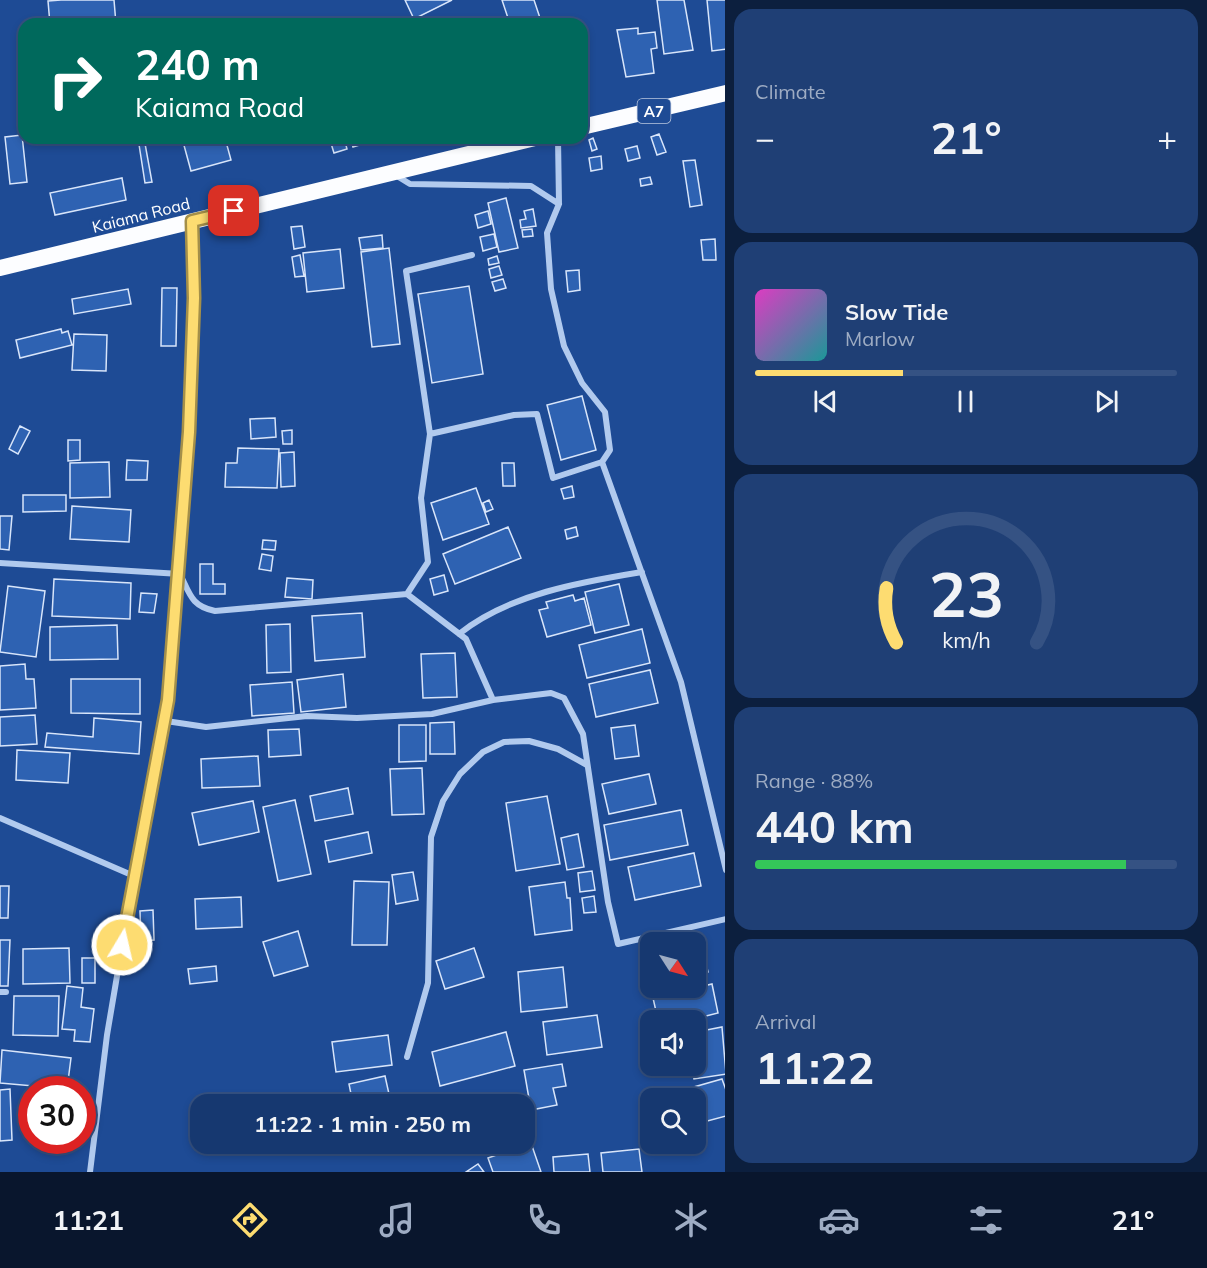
<!DOCTYPE html>
<html lang="en">
<head>
<meta charset="utf-8">
<style>
	:root { --surface:#163870; --page:#1f3f75; --text:#f1f3f6; --muted:#9eacc3; --line:#355283; --accent:#fddc71 }
	body { margin:0; font-family:Mulish,sans-serif; background:var(--page); color:var(--text); height:100vh; display:flex; flex-direction:column; font-size:22px; white-space:nowrap }
	* { box-sizing:border-box; margin:0 }
	p { font-size:20px; color:var(--muted) }
	.icon { flex:none; width:33px; height:33px; fill:none; stroke:currentColor; stroke-width:2; stroke-linecap:round; stroke-linejoin:round }
	.map { position:relative; flex:1; overflow:hidden }
	.sheet { display:flex; flex-direction:column; gap:9px; padding:9px; background:#0c1f3e; width:482px }
	.sheet>* { flex:none }
	.top-card { position:absolute; left:18px; top:18px; width:570px; height:126px; border-radius:18px; box-shadow:0 3px 9px #0003,0 0 0 2px var(--line); background:#00695c; color:#fff; overflow:hidden }
	.needle { width:39px; rotate:126deg }
	.buttons { position:absolute; left:640px; top:932px; display:grid; gap:12px }
	.buttons a { display:grid; place-items:center; width:66px; height:66px; border-radius:12px; background:var(--surface); box-shadow:0 3px 9px #0003,0 0 0 2px var(--line); font-size:30px }
	.speed { position:absolute; left:18px; top:1076px; display:flex; gap:12px; font-size:30px; font-weight:700; text-align:center }
	.speed>* { display:grid; place-content:center; width:78px; height:78px; border-radius:50%; background:var(--surface); box-shadow:0 3px 9px #0003,0 0 0 2px var(--line); line-height:1 }
	.speed .limit { border:9px solid #d22; background:#fff; color:#111 }
	.pin { position:absolute; display:grid; place-items:center; width:51px; height:51px; color:#fff; margin:-26px; border-radius:12px; box-shadow:0 3px 9px #0006 }
	.me { position:absolute; width:66px; margin:-33px; rotate:9deg; stroke-linejoin:round; filter:drop-shadow(0 0 4px #0008) }
	.turn { display:flex; align-items:center; gap:21px; height:126px; padding:0 18px; font-size:27px }
	.turn .icon { width:78px; height:78px; stroke-width:2.5 }
	.turn b { display:block; font-size:42px; line-height:51px }
	.big { font-size:45px; font-weight:700; line-height:1.1 }
	.sheet .tile { flex:1; display:flex; flex-direction:column; justify-content:center; gap:9px; min-width:0; padding:0 21px; border-radius:18px; background:var(--page) }
	.sheet .dial { align-items:center; gap:0 }
	.dial svg { height:156px; overflow:visible; fill:none; stroke:var(--line); stroke-width:7; stroke-linecap:round; text-anchor:middle }
	.dial text { fill:var(--text); stroke:none }
	.song { display:flex; align-items:center; gap:18px }
	.cover { width:72px; height:72px; border-radius:9px; background:linear-gradient(135deg,hsl(310 70% 55%),hsl(180 70% 35%)) }
	.played { height:6px; border-radius:3px; background:linear-gradient(90deg,var(--accent) 35%,var(--line) 35%) }
	.keys { display:flex; justify-content:space-around; direction:ltr }
	.heat { display:flex; justify-content:space-between; align-items:center; font-size:33px; direction:ltr }
	.charge { height:9px; border-radius:4px; background:linear-gradient(90deg,#34c759 88%,var(--line) 0) }
	.trip { position:absolute; left:190px; top:1094px; width:345px; height:60px; border-radius:18px; background:var(--surface); box-shadow:0 3px 9px #0003,0 0 0 2px var(--line); font-weight:700; line-height:60px; text-align:center }
	.tabs { display:flex; height:96px; justify-content:space-around; align-items:center; background:#09162d; color:var(--muted) }
	.tabs .icon { width:42px; height:42px }
	.tabs .active { color:var(--accent) }
	.tabs b { font-size:27px; color:var(--text) }
	main { display:flex; flex:1; min-height:0 }
	.map>svg:first-child { display:block }
	.building { fill:#2e62b2; stroke:#d8e5fa; stroke-width:1.5 }
	.lines { fill:none; stroke-linecap:round; stroke-linejoin:round }
	.minor { stroke:#b1caee; stroke-width:6 }
	.trunk { stroke:#fcfdff; stroke-width:16 }
	.route-casing { stroke:#a48f49; stroke-width:15 }
	.route { stroke:#fddc71; stroke-width:10 }
	.labels { text-anchor:middle; dominant-baseline:central; stroke-width:6; stroke-linejoin:round; paint-order:stroke }
	.shield { fill:#1e4b95; stroke:#bcc9df; stroke-width:1.5 }
	.shield-label { font-size:15px; font-weight:bold; fill:#fff }
	.street-label { font-size:16px; fill:#fff; stroke:#1e4b95 }
</style>
</head>
<body>
<main>
<div class="map">
<svg width="726" height="1172" viewBox="0 0 726 1172">
	<rect width="100%" height="100%" fill="#1e4b95"/>
	<path class="building" d="M61 0H114L116 24H50L48 1Z
		M405 0H452L414 19Z
		M502 0H534L542 24H510Z
		M657 0H684L693 50 664 54Z
		M707 0H726V49L712 51Z
		M638 28V34L655 32 657 48 651 49 654 73 626 77 617 30Z
		M659 134 666 152 657 155 651 137Z
		M22 135 27 182 10 184 5 137Z
		M138 138H144L152 182 145 183Z
		M182 138H225L231 160 191 171Z
		M344 138 347 149 334 153 330 140Z
		M350 138H365L366 143 353 147Z
		M593 138 597 149 592 151 589 140Z
		M637 146 640 158 628 161 625 149Z
		M601 156 602 169 591 171 589 158Z
		M695 160 702 205 690 207 683 161Z
		M650 177 652 184 641 186 640 179Z
		M122 178 126 200 55 215 50 193Z
		M506 198 518 248 499 252 488 203Z
		M533 209 536 226 521 228 520 220 526 219 524 211Z
		M488 211 491 224 478 228 475 215Z
		M302 226 305 247 294 249 291 227Z
		M532 229 533 236 523 237 522 230Z
		M494 234 497 247 483 251 480 237Z
		M382 235 383 248 361 250 359 238Z
		M715 239 716 260H703L701 240Z
		M389 248 400 344 372 347 361 252Z
		M340 249 344 288 307 292 303 253Z
		M300 255 304 276 295 277 292 257Z
		M497 256 499 263 489 265 488 259Z
		M499 266 502 275 491 278 489 269Z
		M579 270 580 290 568 292 566 271Z
		M503 279 506 288 495 291 492 282Z
		M469 286 483 374 432 383 418 294Z
		M162 288H177L176 346H161Z
		M128 289 131 304 74 314 72 299Z
		M61 329 62 333 68 331 72 345 20 358 16 340Z
		M74 334 107 335 106 371 72 370Z
		M582 396 596 450 561 460 547 405Z
		M275 418 276 437 251 439 250 419Z
		M20 426 30 431 18 454 9 449Z
		M292 430V444H283L282 431Z
		M68 440H80V460L68 461Z
		M238 448 279 449 277 488 225 487 226 463H237Z
		M294 452 295 486 281 487 280 453Z
		M127 460 148 461 147 480H126Z
		M109 462 110 497 70 498V463Z
		M502 463H514L515 486H503Z
		M572 486 574 497 564 499 561 489Z
		M476 488 489 524 443 540 431 503Z
		M23 495H66V511L23 512Z
		M489 500 493 509 486 512 483 503Z
		M72 506 131 510 129 542 70 539Z
		M0 516H12L9 550 0 549Z
		M508 527 521 558 455 584 443 554Z
		M576 527 578 536 567 539 565 530Z
		M263 540 276 541 275 550 262 549Z
		M262 554 273 556 271 571 259 569Z
		M200 564H213V584H225V594H200Z
		M444 575 448 591 434 595 430 579Z
		M287 578 313 580 312 599 285 597Z
		M54 579 131 583 130 619 52 616Z
		M619 584 629 625 595 633 585 592Z
		M8 586 45 591 36 657 0 652Z
		M141 593 157 594 154 613 139 612Z
		M573 595 575 601 584 598 591 625 547 637 539 610 548 608 546 602Z
		M362 613 365 657 315 661 312 616Z
		M290 624 291 672 267 673 266 625Z
		M117 625 118 659 50 660V627Z
		M642 629 650 663 587 678 579 645Z
		M455 653 457 697 423 698 421 654Z
		M25 664 26 679H34L36 708 0 710V666Z
		M650 670 658 703 596 717 589 684Z
		M343 674 346 707 301 712 297 680Z
		M71 679H140V714L71 713Z
		M292 682 294 713 252 716 250 685Z
		M35 715 37 744 0 746V717Z
		M94 718 141 722 139 754 45 747 47 733 93 737Z
		M454 722 455 754H430V723Z
		M399 725H426V761L399 762Z
		M635 725 639 756 615 759 611 728Z
		M299 729 301 755 269 757 268 730Z
		M17 750 70 753 68 783 16 780Z
		M258 756 260 786 202 788 201 759Z
		M422 768 424 814 392 815 390 769Z
		M649 774 656 804 609 814 602 784Z
		M348 788 353 814 315 821 310 796Z
		M547 796 560 864 516 871 506 803Z
		M295 800 311 874 278 881 263 807Z
		M253 801 259 832 199 845 192 813Z
		M681 810 688 845 610 860 604 825Z
		M368 832 372 853 329 862 325 841Z
		M578 834 584 867 567 870 561 838Z
		M694 853 701 886 635 900 628 867Z
		M592 871 595 890 580 892 578 873Z
		M413 872 418 900 396 904 392 875Z
		M354 881 389 882 387 945H352Z
		M565 882 567 898H570L572 930 535 935 529 887Z
		M0 886H9L8 918H0Z
		M594 896 596 912 584 913 582 898Z
		M241 897 242 927 196 929 195 899Z
		M153 910 154 940 141 941 140 911Z
		M298 931 308 966 274 976 263 942Z
		M700 938 708 972 696 975V942H686Z
		M0 940H10L8 986H0Z
		M69 948 70 983 23 984V949Z
		M474 948 484 977 445 989 436 961Z
		M82 958H95V983H82Z
		M216 966 217 981 190 984 188 969Z
		M563 967 567 1007 521 1012 518 972Z
		M712 984 718 1013 690 1020H658L653 998Z
		M67 986 83 988 81 1007 94 1009 90 1042 74 1041 75 1030 62 1029Z
		M14 996H59L58 1036 13 1035Z
		M597 1015 602 1047 547 1055 543 1022Z
		M722 1027 726 1074 694 1079 692 1065H696V1032Z
		M506 1032 515 1066 440 1086 432 1052Z
		M388 1035 392 1065 336 1072 332 1042Z
		M2 1050 71 1058 67 1089 0 1083Z
		M562 1064 566 1086 553 1088 557 1105 531 1110 524 1070Z
		M385 1076 391 1103 353 1104 349 1084Z
		M722 1079 726 1090V1116L696 1124V1098H655Z
		M10 1089 12 1140 0 1141V1090Z
		M531 1143 541 1172H493L488 1158Z
		M639 1149 642 1172H603L601 1153Z
		M588 1154 590 1172H554L553 1157Z
		M478 1164 484 1172H466Z"/>
	<g class="lines">
		<path class="minor" d="M558 138 559 204 547 233 551 289 564 346 582 383 605 412 610 450 602 462
			M397 176 410 184 531 186 559 204
			M472 255 406 271 430 434 421 498 428 562 407 594 466 639 493 700 551 693 564 698 583 734 608 902 618 944 726 919
			M430 434 514 415 537 414 553 478 602 462 681 682 726 870
			M0 563 180 574C190 594 191 606 215 611L407 594
			M459 634C509 594 581 582 642 572
			M166 721 206 727 307 716 357 718 432 714 493 700
			M0 818 134 876
			M0 992H6
			M407 1057 428 983 431 837 443 801 460 774 483 752 504 742 529 741 558 749 587 765
			M90 1172 107 1035 134 876 166 721 189 432 194 298 192 222"/>
		<path class="trunk" d="M582 127 726 93
			M0 268 535 138"/>
	</g>
	<g class="lines">
		<defs>
			<path id="route" d="M122 945 168 700 189 432 194 298 192 221 234 211"/>
		</defs>
		<use href="#route" class="route-casing"/>
		<use href="#route" class="route"/>
	</g>
	<g class="labels">
		<rect class="shield" x="637.5" y="99" width="33" height="24" rx="4.5"/>
		<g class="shield-label">
			<text x="654" y="111">A7</text>
		</g>
		<g class="street-label">
			<text transform="translate(141 215) rotate(-14)">Kaiama Road</text>
		</g>
	</g>
</svg>
<div class="buttons">
<a><svg class="needle" viewBox="-14 -14 28 28"><path d="M0-13l5 13h-10z" fill="#e53935"/><path d="M0 13l5-13h-10z" fill="#9eacc3"/></svg></a>
<a><svg class="icon" aria-label="sound" viewBox="0 0 24 24"><path d="M4 9h4l5-4v14l-5-4H4zM17 9q2 3 0 6"/></svg></a>
<a><svg class="icon" aria-label="search" viewBox="0 0 24 24"><circle cx="10" cy="10" r="6"/><path d="M15 15l6 6"/></svg></a>
</div>
<div class="speed"><div class="limit">30</div></div>
<div class="pin" style="left:234px;top:211px;background:#d93025"><svg class="icon" aria-label="arrive" viewBox="0 0 24 24"><path d="M6 21V4h12l-3 4 3 4H6"/></svg></div>
<svg class="me" style="left:122px;top:945px" viewBox="-20 -20 40 40"><circle r="17" fill="#fddc71" stroke="#fff" stroke-width="3"/><path d="M0-11L8 9 0 5-8 9z" fill="#fff"/></svg>
<div class="trip">11:22 · 1 min · 250 m</div>
<div class="top-card">
<div class="turn"><svg class="icon" aria-label="right" viewBox="0 0 24 24"><path d="M7 20v-9h11M14 6l5 5-5 5"/></svg><div><b>240 m</b>Kaiama Road</div></div>
</div>
</div>
<section class="sheet">
<div class="tile"><p>Climate</p>
<div class="heat"><a>−</a><b class="big">21°</b><a>+</a></div>
</div>
<div class="tile">
<div class="song"><i class="cover"></i><div><b>Slow Tide</b><p>Marlow</p></div></div>
<div class="played"></div>
<div class="keys"><svg class="icon" aria-label="previous" viewBox="0 0 24 24"><path d="M18 5L8 12l10 7zM5 5v14"/></svg><svg class="icon" aria-label="pause" viewBox="0 0 24 24"><path d="M8 5v14M16 5v14"/></svg><svg class="icon" aria-label="next" viewBox="0 0 24 24"><path d="M6 5l10 7-10 7zM19 5v14"/></svg></div>
</div>
<div class="tile dial"><svg viewBox="0 0 100 80">
<path d="M14 69A42 42 0 1 1 86 69"/>
<path d="M14 69A42 42 0 0 1 9 41" stroke="#fddc71"/>
<text x="50" y="56" font-size="32" font-weight="700">23</text>
<text x="50" y="72" font-size="11">km/h</text>
</svg></div>
<div class="tile"><p>Range · 88%</p><b class="big">440 km</b><div class="charge"></div></div>
<div class="tile"><p>Arrival</p><b class="big">11:22</b></div>
</section>
</main>
<nav class="tabs">
<b>11:21</b>
<svg class="icon active" aria-label="directions" viewBox="0 0 24 24"><path d="M12 3l9 9-9 9-9-9zM9 14v-3h6M13 9l2 2-2 2"/></svg>
<svg class="icon" aria-label="music" viewBox="0 0 24 24"><path d="M9 18V5l10-2v13"/><circle cx="6" cy="18" r="3"/><circle cx="16" cy="16" r="3"/></svg>
<svg class="icon" aria-label="phone" viewBox="0 0 24 24"><path d="M5 4h4l2 5-3 2q2 4 5 5l2-3 5 2v4C11 20 4 13 5 4z"/></svg>
<svg class="icon" aria-label="climate" viewBox="0 0 24 24"><path d="M12 3v18M4 7l16 10M4 17L20 7"/></svg>
<svg class="icon" aria-label="car" viewBox="0 0 24 24"><path d="M5 17H2v-5l4-1 3-4h7l3 4 3 1v5h-3M9 17h6M6 11h13"/><circle cx="7" cy="17" r="2"/><circle cx="17" cy="17" r="2"/></svg>
<svg class="icon" aria-label="filters" viewBox="0 0 24 24"><path d="M4 7h16M4 17h16"/><circle cx="9" cy="7" r="2"/><circle cx="15" cy="17" r="2"/></svg>
<b>21°</b>
</nav>
</body>
</html>
